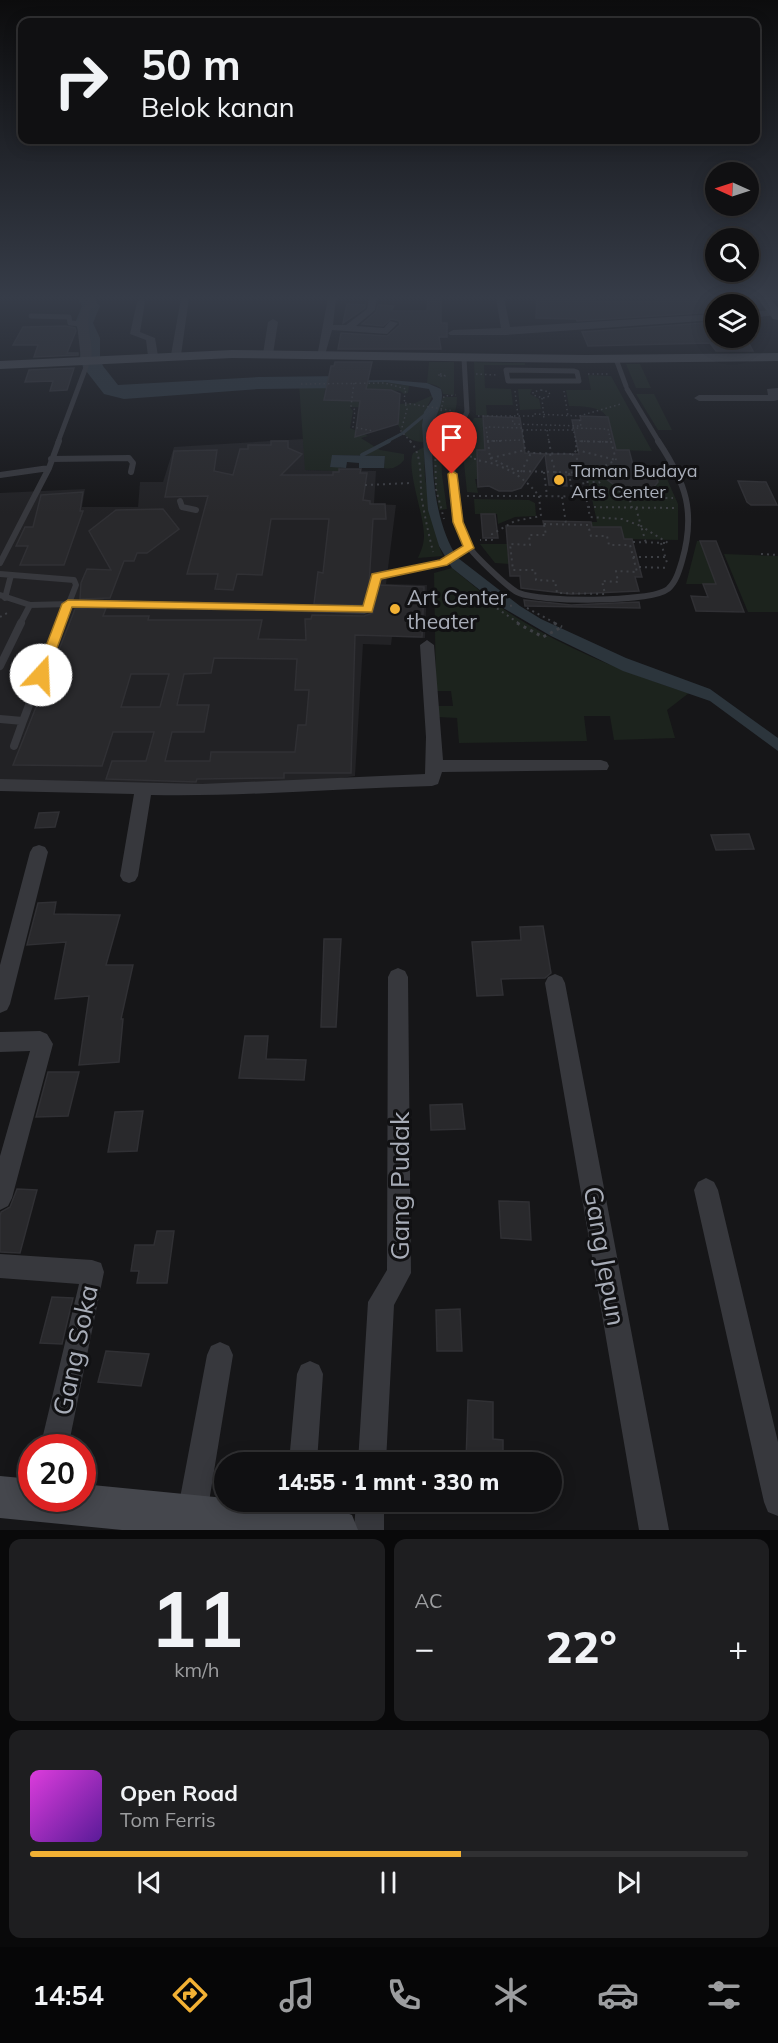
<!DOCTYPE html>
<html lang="id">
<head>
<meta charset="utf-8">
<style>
	:root { --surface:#101012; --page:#1e1e20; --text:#f1f3f6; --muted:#9c9d9f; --line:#303032; --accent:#f2b134 }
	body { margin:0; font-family:Mulish,sans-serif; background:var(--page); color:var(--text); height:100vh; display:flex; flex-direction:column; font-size:22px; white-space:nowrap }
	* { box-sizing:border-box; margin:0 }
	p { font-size:20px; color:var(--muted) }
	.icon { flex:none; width:33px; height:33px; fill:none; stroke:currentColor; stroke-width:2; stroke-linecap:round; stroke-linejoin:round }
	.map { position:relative; height:1530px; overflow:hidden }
	.side { display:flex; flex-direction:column; gap:9px; padding:9px; background:#09090a; flex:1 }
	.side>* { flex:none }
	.banner { position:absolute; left:18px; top:18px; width:742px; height:126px; border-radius:12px; box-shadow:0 3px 15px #0003,0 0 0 2px var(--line); background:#101012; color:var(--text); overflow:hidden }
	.needle { width:39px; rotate:273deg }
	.controls { position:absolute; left:705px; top:162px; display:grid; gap:12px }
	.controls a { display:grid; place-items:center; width:54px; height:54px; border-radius:50%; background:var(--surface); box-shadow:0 3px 15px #0003,0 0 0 2px var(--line); font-size:30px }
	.speed { position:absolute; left:18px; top:1434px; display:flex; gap:12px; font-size:30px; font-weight:700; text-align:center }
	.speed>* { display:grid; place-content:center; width:78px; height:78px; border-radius:50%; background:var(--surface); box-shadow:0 3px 15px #0003,0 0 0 2px var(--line); line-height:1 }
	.speed .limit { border:9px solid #d22; background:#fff; color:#111 }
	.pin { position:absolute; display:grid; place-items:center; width:51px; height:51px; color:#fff; margin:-62px -26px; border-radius:50% 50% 50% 0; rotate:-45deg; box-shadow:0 0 6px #0007 }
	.pin .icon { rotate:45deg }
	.me { position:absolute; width:66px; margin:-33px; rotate:20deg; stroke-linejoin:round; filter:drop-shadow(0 0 4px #0008) }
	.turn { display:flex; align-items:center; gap:21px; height:126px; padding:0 24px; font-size:27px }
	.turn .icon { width:78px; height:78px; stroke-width:2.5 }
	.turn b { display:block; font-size:42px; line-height:51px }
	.big { font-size:45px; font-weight:800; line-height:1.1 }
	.side .card { flex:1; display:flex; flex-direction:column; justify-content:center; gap:9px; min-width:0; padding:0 21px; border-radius:12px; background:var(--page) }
	.side .dial { align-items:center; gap:0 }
	.dial b { font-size:78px; line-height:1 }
	.song { display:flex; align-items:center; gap:18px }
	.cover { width:72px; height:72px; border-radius:9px; background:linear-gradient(135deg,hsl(300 70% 55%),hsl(270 70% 35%)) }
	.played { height:6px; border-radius:3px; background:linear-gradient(90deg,var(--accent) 60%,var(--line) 60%) }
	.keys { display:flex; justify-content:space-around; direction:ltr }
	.heat { display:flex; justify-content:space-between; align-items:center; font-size:33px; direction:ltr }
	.side .tiles { flex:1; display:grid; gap:9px; grid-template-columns:1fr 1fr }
	.card:last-child { grid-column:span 2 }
	.trip { position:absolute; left:214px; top:1452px; width:348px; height:60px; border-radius:30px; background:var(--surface); box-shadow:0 3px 15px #0003,0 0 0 2px var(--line); font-weight:800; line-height:60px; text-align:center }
	.tabs { display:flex; height:96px; justify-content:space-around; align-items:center; background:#060607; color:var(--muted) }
	.tabs .icon { width:42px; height:42px }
	.tabs .current { color:var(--accent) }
	.tabs b { font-size:27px; color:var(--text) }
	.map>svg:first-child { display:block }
	.built { fill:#222225 }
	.green { fill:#1c231d }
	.water { fill:#2c353c }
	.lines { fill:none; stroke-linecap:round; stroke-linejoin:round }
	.stream-far1 { stroke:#2c353c; stroke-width:3 }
	.stream { stroke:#2c353c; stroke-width:4 }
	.river { fill:#2c353c; fill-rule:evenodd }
	.building { fill:#29292c; stroke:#303034; stroke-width:1.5; fill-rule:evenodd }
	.path-far2 { stroke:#3d3f44; stroke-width:1.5; stroke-dasharray:1.5 3; stroke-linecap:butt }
	.path-far1 { stroke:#3d3f44; stroke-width:2; stroke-dasharray:2 4; stroke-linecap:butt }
	.path { stroke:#3d3f44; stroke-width:3; stroke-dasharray:3 4.5; stroke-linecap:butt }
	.lane-far2 { stroke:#37383d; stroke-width:5 }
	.lane-far1 { stroke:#37383d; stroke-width:6 }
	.lane { stroke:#37383d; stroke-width:8 }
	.street { fill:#37383d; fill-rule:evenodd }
	.secondary { fill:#45474d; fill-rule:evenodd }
	.route { fill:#f2b134; stroke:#9d7322; stroke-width:1.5 }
	.poi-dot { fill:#f2b134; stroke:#111113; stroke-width:2 }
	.labels { text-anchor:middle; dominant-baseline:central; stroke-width:6; stroke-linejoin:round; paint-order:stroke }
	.far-poi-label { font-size:18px; fill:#a8adb8; stroke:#111113; text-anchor:start }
	.poi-label { font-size:21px; fill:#a8adb8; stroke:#111113; text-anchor:start }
	.near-street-label { font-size:26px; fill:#a8adb8; stroke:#111113 }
</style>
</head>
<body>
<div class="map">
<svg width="778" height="1530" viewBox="0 0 778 1530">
	<rect width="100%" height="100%" fill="#161618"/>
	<path class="built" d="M304 439 306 470 376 471 374 504 396 505 386 584 427 585 425 638 392 637 391 645 363 644 355 776 241 792 0 789V493L85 489 82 507H138L140 482H163L174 447Z"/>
	<path class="green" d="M429 362H454V395L443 394C442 386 435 385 427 383Z
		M474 362 525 363V365H484L485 388 511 389 513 405H486L487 416 476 415Z
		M626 364H640L651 388H636Z
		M588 375 611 376 652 451 616 450C608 412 610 407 569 406L566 390H591Z
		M385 382 409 386 408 393 404 394 400 391 383 390 398 404 415 403 433 395 428 405 423 442C401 441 399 426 391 408L350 407 353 411 350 428 368 436 361 438 380 450 404 454V460C399 466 393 470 384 468L385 456 333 455 330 467H340L339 471 305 470 299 384 336 383 335 389H325L324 400 350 401 351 383Z
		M518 389H532L530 394 539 399 541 409 520 410Z
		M636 394H654L672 430H658Z
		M443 397H457C457 414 451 423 442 436H434L437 410Z
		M474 418H483L485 450H477V459L487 479H475L478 493 467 492 462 444Z
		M433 445H441L442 475 447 509 439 510 434 476Z
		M424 447 425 479 439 546 443 556 418 558C421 551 424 544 424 536 424 514 406 469 413 453Z
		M619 462H632L637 466 609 481C619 489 629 490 642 491L657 475 652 471 663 470 678 504V540L624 539 621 527H592L591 522H597L587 476H593Z
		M474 499 529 500 535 503 536 516 515 517 498 524 497 514H475Z
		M697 541H700L716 584H686Z
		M480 544H507L509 564 495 563Z
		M724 554 778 556V612H748Z
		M452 568C472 584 492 602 514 616 568 650 629 674 689 693L667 710 675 738 614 740 610 716H584L587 741 459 743 457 718 438 717 437 706H453L451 691H436L434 573Z"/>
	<path class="water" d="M389 380 427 383 441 389C445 401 436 413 434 425 429 462 435 527 458 558L520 606 541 619 626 658 710 689 778 738V751L710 701 623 671 551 636 500 606 452 568 439 546 428 510 422 425 424 412 433 399 429 389 385 382 299 384 300 381Z
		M332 455 385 456 384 468H359V463L347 462 346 468 330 467Z"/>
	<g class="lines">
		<path class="stream-far1" d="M386 442 403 433 427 413"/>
		<path class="stream" d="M362 455 389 441"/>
		<path class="river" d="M77 298H94L100 306 93 323 100 338V357L103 366 118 385 259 377 344 376 351 378 354 382 351 386 344 388 259 389 124 399 104 394 83 367 80 357 82 338 75 323 82 306Z"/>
	</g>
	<path class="building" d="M428 298H441V323H447V337H439L441 349H338L341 333 387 336 400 325 399 321 391 319 383 326 362 324 376 312 378 305 394 306 391 311H427Z
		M537 298H595L596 302H658L656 298H716V312L577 321 576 319 536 318Z
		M347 304 365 305V308L343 323Z
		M716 322V338H746L753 351H716L710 343 588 346 582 332Z
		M66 326 75 328 76 331 67 353H78V355L34 357 38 345H13L23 327Z
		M335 362H372L366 389 391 390 400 394 398 424 355 437 360 401 324 400 331 366H334Z
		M74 368 67 390 50 391 53 381 25 382 29 370Z
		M483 416 520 418 525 453 545 454 521 488 512 491H499L489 486 478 487 477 450H485Z
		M580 416 608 417 616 450H629L633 465 652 471 657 475 658 482 653 488 642 491 628 490 617 487 598 473 593 476 566 475 567 486 549 485 545 454H579L572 420H581Z
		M271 441H288V448L302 454 281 475H333V472H339V469H361L360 473H367L363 500 370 501V504H385L386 519H373L369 585 364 605 314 604 318 572 323 573 329 519H271L262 575 237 574 233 590 215 589 218 574H187L208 496 165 497 174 451 217 450 214 471 233 475 240 449H248V445H271Z
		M738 481 766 482 777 505H751L747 502Z
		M83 492 80 511H83L64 565H20L28 546H16L25 527H33L41 495Z
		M163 509 179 529 147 553H137L134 561H124L110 598 80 599 81 583 87 569 111 570 89 531 116 510Z
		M481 514H495L498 538H483Z
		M543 521 591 522 592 527H621L624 539H632L642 577H635L639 591 571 594 521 588 520 576H510L506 526H544Z
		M700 541H716L744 612 696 611 691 596 708 597 703 584H716Z
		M379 585 424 587 422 637 355 635 351 773H284V778L197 779 196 782 106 779 112 761H146L154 732H113L102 766 13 765 42 692 34 686 27 692H21L29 675H35L36 679 41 681 49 675 75 609 106 608 103 616H149L148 620H262L258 639 306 640 305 619H311L312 615 364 616 373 613ZM214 658 297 659 295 690H309L306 725H298L295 752H211L210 761H165L172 732H204L209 705H177L184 674 211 673ZM131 674H169L160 707H121Z
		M524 600 571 605 639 602 640 608 525 606Z
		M59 812 55 827 35 828 39 813Z
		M749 834 754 849 716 850 711 835Z
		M56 902 54 914 120 915 106 965H133L121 1019H123L119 1062 79 1065 89 996 55 999 66 942 27 945 38 903Z
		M543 926 551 973 545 978 501 979 503 995 477 996 472 942 521 940 520 927Z
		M324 939H341L336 1027H321Z
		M245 1036H268L266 1059 306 1060 304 1080 239 1078Z
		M48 1072H79L68 1116 36 1117Z
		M462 1104 465 1129 431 1130 430 1105Z
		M143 1111 137 1151 108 1152 115 1112Z
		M17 1189 37 1190 20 1253 0 1252V1216L1 1212 10 1207Z
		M499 1201 529 1202 531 1240 501 1238Z
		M157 1231H174L167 1283H137L139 1271H131L135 1245H154Z
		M52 1297 73 1298 62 1344 40 1343Z
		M460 1309 462 1351H437L436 1310Z
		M106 1351 149 1354 141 1386 98 1382Z
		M468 1400 493 1402V1439L503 1440V1462H466Z"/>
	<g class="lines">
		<path class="path-far2" d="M440 374H443L445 376H438Z
			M476 374 497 375
			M588 374H608
			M354 383 351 406 355 410 353 427 373 431
			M301 384 385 383 406 389 404 399 407 409 401 431 411 442
			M541 390 549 392 550 396 543 398 533 395V392Z
			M515 391 518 416
			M564 391 568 416
			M542 398 544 419
			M405 403 454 411
			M478 416H535V414L579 416 621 404
			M512 416 513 424 581 426 579 417
			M522 430H573
			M547 430 549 442
			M487 441 524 440
			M575 441 611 442
			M435 442 444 396 456 395
			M488 442 486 427 522 428 524 442
			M576 442 573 428 608 429 611 442"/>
		<path class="path-far1" d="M410 441C424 456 419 481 422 500 425 518 429 535 433 552
			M435 441 436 489 444 519
			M487 441H502
			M488 441 490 458
			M524 441 525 450 531 453 572 454 577 450 575 441
			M549 441 551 453
			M575 441 611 442
			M611 441 616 460
			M577 450 616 460
			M550 454 556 473
			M572 454 591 473
			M464 456 475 457V460C501 463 523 475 539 496L673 498
			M490 458 517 471 591 473 616 460
			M491 458 525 450
			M521 472 531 453
			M544 472 547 496
			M569 473 573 497
			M365 485 411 483
			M467 496H539L541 516 515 521 492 534V540H480
			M562 497 566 524
			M588 507 676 508
			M632 508 628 492 605 490 599 482H583L590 517 622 519 641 526 646 543
			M636 508 641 526 668 543
			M544 524 588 525 591 536H607L609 545H630L637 572 616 571 618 582 602 581 605 594 557 593 555 581 536 580 535 570H513L510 544 530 545 529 535H546Z
			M633 542 667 543
			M661 543 668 566
			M761 554 778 555
			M633 557H665
			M639 567 669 568
			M492 605 520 624
			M492 605 516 606
			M527 608 557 624
			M0 617 7 613"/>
		<path class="path" d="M517 623 543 637 562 627
			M554 623 562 627"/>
		<path class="lane-far2" d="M31 316 69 317 70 323 82 324
			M616 359 626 386
			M506 370 574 371 577 372 579 381H508Z
			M627 389 659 442
			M58 442 86 367V359
			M452 442 467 412 464 358"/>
		<path class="lane-far1" d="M453 441 451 444C454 476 450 519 469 547 474 555 510 590 519 593 540 602 650 603 668 589 676 582 679 571 682 561 696 512 686 483 658 441
			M51 459 129 458 133 463 131 472
			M0 475 49 468
			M180 501 182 507 196 510
			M0 563 49 468 59 441
			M0 574 74 580 76 585 61 624
			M0 595 30 605 111 603 364 611 369 609 376 576 443 563 469 547
			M5 598 11 575
			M20 624 30 605"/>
		<path class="lane" d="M0 666 21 623
			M41 675 61 623
			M0 719 23 721 14 746
			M23 721 34 692"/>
		<path class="street" d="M85 298H94L98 305 90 310C85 330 94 341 91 359L86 362 81 359 77 324 82 309 89 304Z
			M181 298H189L181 355 176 358 171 355Z
			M328 298H336L333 325H346L367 309 369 298H377L375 310 356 326 384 328 390 321 398 323 387 334 332 330 325 355 317 357Z
			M496 298H504L510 327 716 314V320L506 335H450L448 333 453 330 501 328Z
			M141 299 145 302 140 332 155 338 158 356 153 359 148 356 146 340 130 334 137 302Z
			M776 310 778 315 748 318V312Z
			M273 319 278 322 273 354 268 357 263 354 268 322Z
			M778 388V400L774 401H699L694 398 699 395H768L767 389Z
			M427 640 434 645 443 760H601L607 762 609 766 607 770 442 772 438 784 432 786C338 788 245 797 151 795L138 876 135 881 129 883 123 881 120 876 134 794 0 791V779L202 784 425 774 426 737 420 645Z
			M39 845 45 847 48 852 10 1004 7 1010 0 1013V965L30 852 33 847Z
			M398 968 405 971 408 977 411 1273 394 1305 386 1462H358L368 1302 387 1270 388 977 391 971Z
			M555 974 562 977 565 983 669 1530H639L545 983 548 977Z
			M40 1031 47 1034 53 1044 12 1198 8 1206 0 1210V1156L30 1051 0 1052V1032Z
			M706 1178 714 1182 718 1190 778 1442V1516L768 1512 764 1502 694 1190 698 1182Z
			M0 1254 92 1260 101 1263 104 1272 68 1448H40L79 1284 0 1278Z
			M220 1342 229 1346 233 1355 207 1514 202 1524 192 1529 182 1524 177 1514 207 1355 211 1346Z
			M310 1361 319 1365 323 1374 317 1462H289L297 1374 301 1365Z
			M356 1502H384V1530H354Z"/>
		<path class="secondary" d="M757 298H770L778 308V320L773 319Z
			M232 350 586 355 778 353V361L586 363 232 358 0 369V361Z
			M0 1476 32 1479V1498H82V1484L225 1498V1502C264 1502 316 1500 352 1515L358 1530H122L0 1518Z"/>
	</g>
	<linearGradient id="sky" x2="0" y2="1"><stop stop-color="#0c0c0d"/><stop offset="0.58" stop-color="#363c48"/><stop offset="1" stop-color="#363c48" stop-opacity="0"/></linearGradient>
	<rect width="778" height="513" fill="url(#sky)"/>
	<path class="route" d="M452 471 457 474 463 522 474 548 447 565 381 579 372 612 72 607 47 675 41 679 35 675 62 604 68 600 363 606 372 574 440 560 463 546 453 522 448 474Z"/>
	<g class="poi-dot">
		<circle cx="559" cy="480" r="6"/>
		<circle cx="395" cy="609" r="6"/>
	</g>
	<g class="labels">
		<g class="far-poi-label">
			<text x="571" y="470">Taman Budaya<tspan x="571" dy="21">Arts Center</tspan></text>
		</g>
		<g class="poi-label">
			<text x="407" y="597">Art Center<tspan x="407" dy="24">theater</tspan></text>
		</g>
		<g class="near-street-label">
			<text transform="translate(399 1186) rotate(-90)">Gang Pudak</text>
			<text transform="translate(605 1256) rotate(80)">Gang Jepun</text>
			<text transform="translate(75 1350) rotate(-78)">Gang Soka</text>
		</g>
	</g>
</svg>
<div class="controls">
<a><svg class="needle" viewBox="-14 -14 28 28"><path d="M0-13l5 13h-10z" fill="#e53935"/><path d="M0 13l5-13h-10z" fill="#9c9d9f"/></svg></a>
<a><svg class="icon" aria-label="search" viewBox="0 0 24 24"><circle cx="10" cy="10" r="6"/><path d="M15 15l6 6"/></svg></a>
<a><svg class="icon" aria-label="layers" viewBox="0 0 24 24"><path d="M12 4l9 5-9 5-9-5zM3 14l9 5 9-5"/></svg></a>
</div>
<div class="speed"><div class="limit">20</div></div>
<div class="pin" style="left:452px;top:474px;background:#d93025"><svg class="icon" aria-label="arrive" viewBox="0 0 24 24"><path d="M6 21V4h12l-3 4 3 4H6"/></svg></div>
<svg class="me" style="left:41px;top:675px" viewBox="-20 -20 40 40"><circle r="19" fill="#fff"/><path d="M0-13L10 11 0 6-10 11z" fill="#f2b134"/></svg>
<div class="trip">14:55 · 1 mnt · 330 m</div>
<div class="banner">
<div class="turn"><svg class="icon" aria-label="right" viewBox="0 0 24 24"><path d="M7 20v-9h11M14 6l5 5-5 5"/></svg><div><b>50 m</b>Belok kanan</div></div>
</div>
</div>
<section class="side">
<div class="tiles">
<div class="card dial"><b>11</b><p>km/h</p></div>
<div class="card"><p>AC</p>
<div class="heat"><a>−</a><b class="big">22°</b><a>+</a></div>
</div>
<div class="card">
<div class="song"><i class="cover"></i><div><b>Open Road</b><p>Tom Ferris</p></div></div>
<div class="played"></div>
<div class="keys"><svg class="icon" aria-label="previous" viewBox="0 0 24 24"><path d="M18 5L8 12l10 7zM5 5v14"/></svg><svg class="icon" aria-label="pause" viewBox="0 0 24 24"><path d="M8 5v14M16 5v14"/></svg><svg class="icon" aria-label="next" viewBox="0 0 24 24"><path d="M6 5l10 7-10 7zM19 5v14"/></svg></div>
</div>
</div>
</section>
<nav class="tabs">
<b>14:54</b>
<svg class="icon current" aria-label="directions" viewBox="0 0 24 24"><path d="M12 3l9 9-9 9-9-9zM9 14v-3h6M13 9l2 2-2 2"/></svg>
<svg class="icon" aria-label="music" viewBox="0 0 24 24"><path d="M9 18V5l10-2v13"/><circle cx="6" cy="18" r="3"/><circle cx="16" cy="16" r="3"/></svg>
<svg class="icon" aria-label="phone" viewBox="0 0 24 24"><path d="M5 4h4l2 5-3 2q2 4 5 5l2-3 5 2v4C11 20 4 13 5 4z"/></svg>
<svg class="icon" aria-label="climate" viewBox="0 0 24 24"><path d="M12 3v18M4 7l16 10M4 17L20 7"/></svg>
<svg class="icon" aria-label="car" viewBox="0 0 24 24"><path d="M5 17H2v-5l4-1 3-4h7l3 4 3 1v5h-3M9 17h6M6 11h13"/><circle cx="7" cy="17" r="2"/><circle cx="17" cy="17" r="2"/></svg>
<svg class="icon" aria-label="filters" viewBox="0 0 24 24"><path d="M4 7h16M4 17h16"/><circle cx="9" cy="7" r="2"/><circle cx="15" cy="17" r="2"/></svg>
</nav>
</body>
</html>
